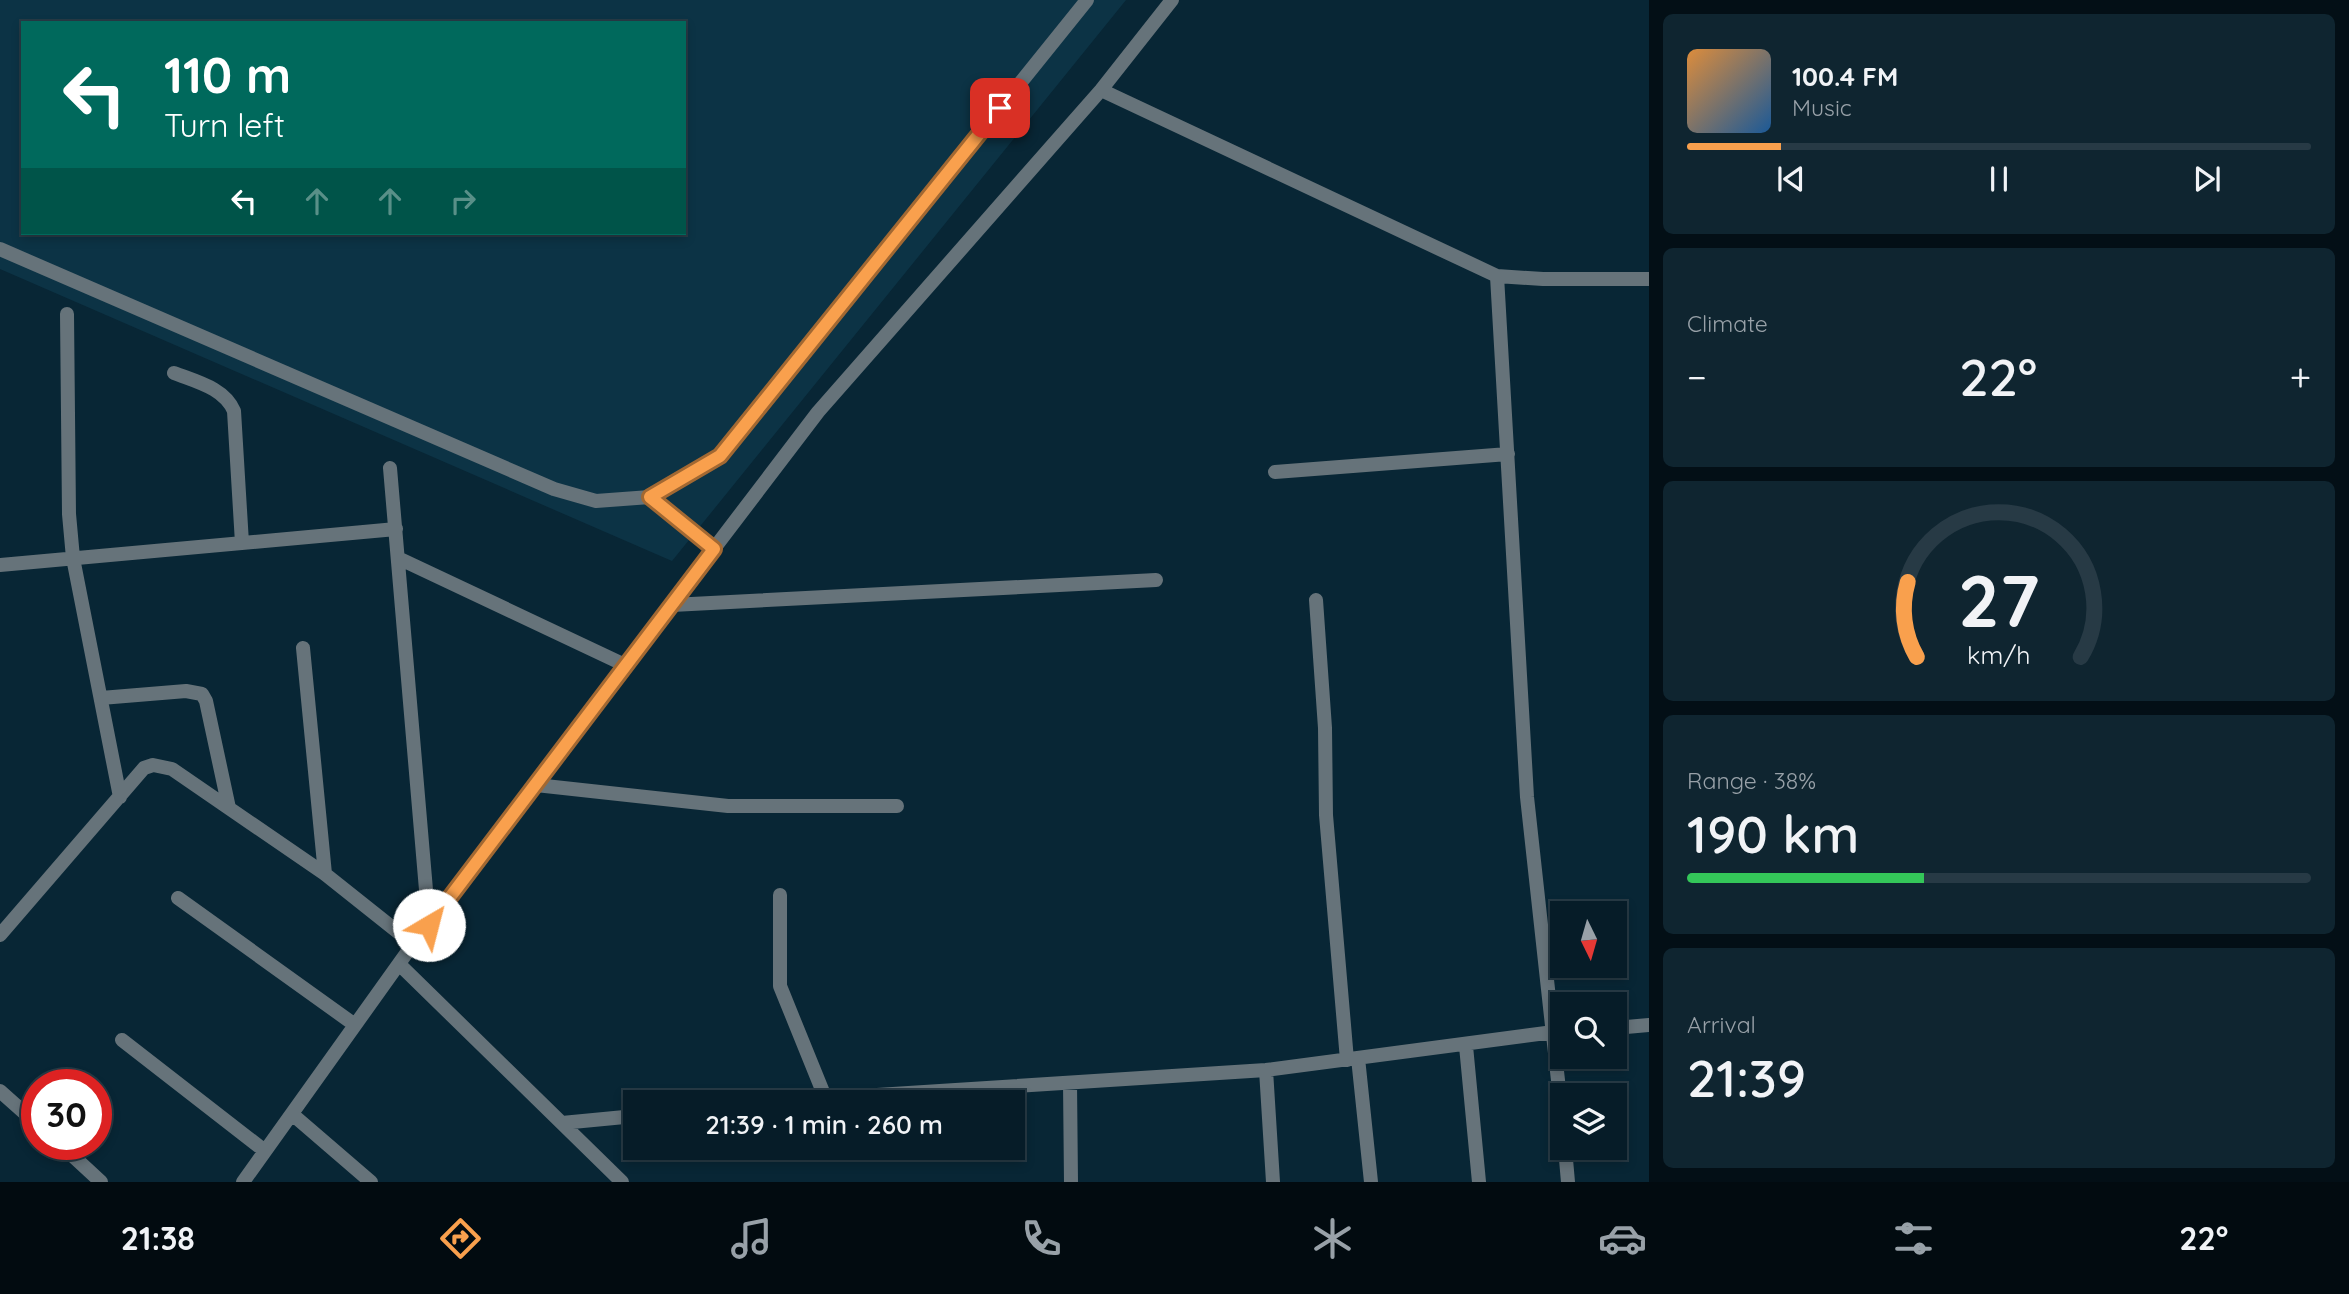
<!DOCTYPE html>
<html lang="en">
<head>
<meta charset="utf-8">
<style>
	:root { --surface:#061c28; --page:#0f2530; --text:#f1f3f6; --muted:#98a1a8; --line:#273a45; --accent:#f9a04d }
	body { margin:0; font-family:Quicksand,sans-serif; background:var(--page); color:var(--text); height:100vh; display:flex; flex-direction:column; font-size:26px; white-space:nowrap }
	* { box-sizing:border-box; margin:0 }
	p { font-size:23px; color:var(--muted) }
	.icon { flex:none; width:38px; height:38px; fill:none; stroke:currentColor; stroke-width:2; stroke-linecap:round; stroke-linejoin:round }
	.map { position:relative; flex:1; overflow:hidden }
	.panel { display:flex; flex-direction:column; gap:14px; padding:14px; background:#030f16; width:700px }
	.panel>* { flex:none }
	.guide { position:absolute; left:21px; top:21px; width:665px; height:214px; border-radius:0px; box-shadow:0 4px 10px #0003,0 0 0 2px var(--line); background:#00695c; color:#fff; overflow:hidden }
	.needle { width:46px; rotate:175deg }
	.tools { position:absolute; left:1550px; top:901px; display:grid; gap:14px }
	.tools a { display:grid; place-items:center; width:77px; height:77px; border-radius:0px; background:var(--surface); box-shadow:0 4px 10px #0003,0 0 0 2px var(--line); font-size:35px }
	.speed { position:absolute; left:21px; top:1069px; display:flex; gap:14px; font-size:35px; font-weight:700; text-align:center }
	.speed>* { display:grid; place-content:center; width:91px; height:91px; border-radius:50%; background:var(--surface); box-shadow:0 4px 10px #0003,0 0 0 2px var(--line); line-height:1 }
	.speed .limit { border:10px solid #d22; background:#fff; color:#111 }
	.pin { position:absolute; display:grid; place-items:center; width:60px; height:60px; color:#fff; margin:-30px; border-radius:14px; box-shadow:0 4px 10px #0006 }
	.me { position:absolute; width:77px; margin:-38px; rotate:37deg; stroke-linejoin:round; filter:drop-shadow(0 0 5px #0008) }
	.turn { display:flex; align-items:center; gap:24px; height:147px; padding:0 28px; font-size:32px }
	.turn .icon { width:91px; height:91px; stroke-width:2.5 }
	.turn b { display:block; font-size:49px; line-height:60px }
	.lanes { display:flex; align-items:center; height:66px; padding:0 28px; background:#0003; justify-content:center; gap:35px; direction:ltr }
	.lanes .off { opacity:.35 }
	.big { font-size:52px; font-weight:600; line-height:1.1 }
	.panel .card { flex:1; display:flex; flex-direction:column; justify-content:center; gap:10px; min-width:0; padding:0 24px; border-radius:10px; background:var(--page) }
	.panel .dial { align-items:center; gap:0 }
	.dial svg { height:182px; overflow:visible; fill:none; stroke:var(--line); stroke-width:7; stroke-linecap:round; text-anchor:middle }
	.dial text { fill:var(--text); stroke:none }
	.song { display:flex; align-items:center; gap:21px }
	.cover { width:84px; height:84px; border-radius:10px; background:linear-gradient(135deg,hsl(30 70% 55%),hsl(210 70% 35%)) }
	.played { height:7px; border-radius:4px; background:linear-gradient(90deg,var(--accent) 15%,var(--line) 15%) }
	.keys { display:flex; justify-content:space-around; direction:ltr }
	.heat { display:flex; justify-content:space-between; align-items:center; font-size:38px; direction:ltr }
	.charge { height:10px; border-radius:5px; background:linear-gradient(90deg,#34c759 38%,var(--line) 0) }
	.trip { position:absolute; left:623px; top:1090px; width:402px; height:70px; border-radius:0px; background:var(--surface); box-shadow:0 4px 10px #0003,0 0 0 2px var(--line); font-weight:600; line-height:70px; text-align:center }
	.tabs { display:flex; height:112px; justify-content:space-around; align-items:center; background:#020b10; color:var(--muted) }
	.tabs .icon { width:49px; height:49px }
	.tabs .on { color:var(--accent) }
	.tabs b { font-size:32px; color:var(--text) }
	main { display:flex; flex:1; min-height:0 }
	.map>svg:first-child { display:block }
	.built { fill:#0c3345; fill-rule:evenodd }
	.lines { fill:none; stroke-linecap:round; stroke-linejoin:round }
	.service { stroke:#66737a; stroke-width:14 }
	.minor { stroke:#66737a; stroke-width:14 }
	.route-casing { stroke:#a26832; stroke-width:18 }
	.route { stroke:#f9a04d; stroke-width:12 }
</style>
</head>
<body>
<main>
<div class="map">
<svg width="1649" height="1182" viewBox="0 0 1649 1182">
	<rect width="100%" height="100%" fill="#082635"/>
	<path class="built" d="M0 0H1126L672 561 0 269ZM23 23H684V233H23Z"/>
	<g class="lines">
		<path class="service" d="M0 249 554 489 596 501 650 497 720 456 1087 0
			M650 497 714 549"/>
		<path class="minor" d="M1101 90 1497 276 1543 279H1649
			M1497 276 1527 797 1563 1126
			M67 314 69 514 73 558 120 797
			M174 373C197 382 224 388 234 411L242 543
			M390 468 429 925
			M1275 472 1508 454
			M398 558 627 666
			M0 565 396 529
			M1316 600 1325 728 1326 815 1347 1060
			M672 605 1156 580
			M303 648 325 874
			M101 698 186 691 202 694 206 701 229 808
			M536 785 728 806H897
			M780 895V986L825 1097
			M178 898 355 1025
			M0 935 144 768 153 765 172 769 325 874 413 944 818 412 1101 90 1172 0
			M399 964 622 1182
			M1615 1028 1649 1025
			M122 1040 265 1151
			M1466 1046 1479 1182
			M1358 1058 1371 1182
			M1266 1070 1273 1182
			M1070 1083 1071 1182
			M0 1091 37 1124
			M767 1102 1266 1070 1561 1031
			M292 1114 371 1182
			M562 1123 635 1116
			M60 1144 101 1182
			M1565 1148 1568 1182
			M243 1182 413 944"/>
	</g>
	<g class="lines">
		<defs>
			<path id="route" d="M429 925 714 549 650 497 720 456 1000 108"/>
		</defs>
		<use href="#route" class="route-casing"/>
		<use href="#route" class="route"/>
	</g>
</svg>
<div class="tools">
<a><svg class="needle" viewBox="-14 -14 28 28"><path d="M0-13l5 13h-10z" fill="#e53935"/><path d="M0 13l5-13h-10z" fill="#98a1a8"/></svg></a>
<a><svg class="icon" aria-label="search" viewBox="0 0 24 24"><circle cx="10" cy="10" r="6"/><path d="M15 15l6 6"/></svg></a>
<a><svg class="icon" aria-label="layers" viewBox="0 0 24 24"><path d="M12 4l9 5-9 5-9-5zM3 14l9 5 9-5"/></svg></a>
</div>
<div class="speed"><div class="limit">30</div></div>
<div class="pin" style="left:1000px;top:108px;background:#d93025"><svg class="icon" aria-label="arrive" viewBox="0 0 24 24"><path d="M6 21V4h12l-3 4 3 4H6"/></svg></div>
<svg class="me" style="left:429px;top:925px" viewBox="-20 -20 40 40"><circle r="19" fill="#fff"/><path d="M0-13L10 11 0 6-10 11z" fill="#f9a04d"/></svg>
<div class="trip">21:39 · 1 min · 260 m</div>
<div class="guide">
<div class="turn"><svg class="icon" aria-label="left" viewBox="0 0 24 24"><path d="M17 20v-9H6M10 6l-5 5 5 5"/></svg><div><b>110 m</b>Turn left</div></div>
<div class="lanes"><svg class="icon" aria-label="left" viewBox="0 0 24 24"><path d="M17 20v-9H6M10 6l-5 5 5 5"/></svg><svg class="icon off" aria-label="ahead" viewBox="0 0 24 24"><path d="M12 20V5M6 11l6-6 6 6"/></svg><svg class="icon off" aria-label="ahead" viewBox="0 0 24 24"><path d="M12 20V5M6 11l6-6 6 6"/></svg><svg class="icon off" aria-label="right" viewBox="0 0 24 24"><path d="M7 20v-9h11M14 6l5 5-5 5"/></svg></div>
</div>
</div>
<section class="panel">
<div class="card">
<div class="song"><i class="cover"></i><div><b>100.4 FM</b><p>Music</p></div></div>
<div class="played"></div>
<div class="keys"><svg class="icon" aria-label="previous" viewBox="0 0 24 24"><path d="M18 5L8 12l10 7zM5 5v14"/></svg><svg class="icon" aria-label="pause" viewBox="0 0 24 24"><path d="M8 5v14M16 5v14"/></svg><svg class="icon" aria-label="next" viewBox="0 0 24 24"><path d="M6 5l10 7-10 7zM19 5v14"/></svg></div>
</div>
<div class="card"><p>Climate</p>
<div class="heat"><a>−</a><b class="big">22°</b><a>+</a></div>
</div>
<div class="card dial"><svg viewBox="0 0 100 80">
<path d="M14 69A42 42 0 1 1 86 69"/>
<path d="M14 69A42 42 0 0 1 10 36" stroke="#f9a04d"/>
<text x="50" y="56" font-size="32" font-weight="700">27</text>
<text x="50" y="72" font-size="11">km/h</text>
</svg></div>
<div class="card"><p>Range · 38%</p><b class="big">190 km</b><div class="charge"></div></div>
<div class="card"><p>Arrival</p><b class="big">21:39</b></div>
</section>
</main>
<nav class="tabs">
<b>21:38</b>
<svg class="icon on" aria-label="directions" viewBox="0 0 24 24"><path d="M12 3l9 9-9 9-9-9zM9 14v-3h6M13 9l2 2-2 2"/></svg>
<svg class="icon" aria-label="music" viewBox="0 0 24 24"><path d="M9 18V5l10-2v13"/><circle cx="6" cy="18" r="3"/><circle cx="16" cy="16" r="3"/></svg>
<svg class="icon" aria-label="phone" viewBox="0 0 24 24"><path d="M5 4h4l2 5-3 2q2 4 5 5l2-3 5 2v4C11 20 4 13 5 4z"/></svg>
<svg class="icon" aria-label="climate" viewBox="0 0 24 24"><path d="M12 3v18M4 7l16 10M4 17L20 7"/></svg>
<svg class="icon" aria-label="car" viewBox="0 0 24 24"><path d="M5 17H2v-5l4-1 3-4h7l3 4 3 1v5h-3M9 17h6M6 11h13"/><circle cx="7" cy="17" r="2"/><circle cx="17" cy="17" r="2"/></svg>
<svg class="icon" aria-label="filters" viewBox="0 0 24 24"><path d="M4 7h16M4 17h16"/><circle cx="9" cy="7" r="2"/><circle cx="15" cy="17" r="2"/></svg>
<b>22°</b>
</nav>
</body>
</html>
